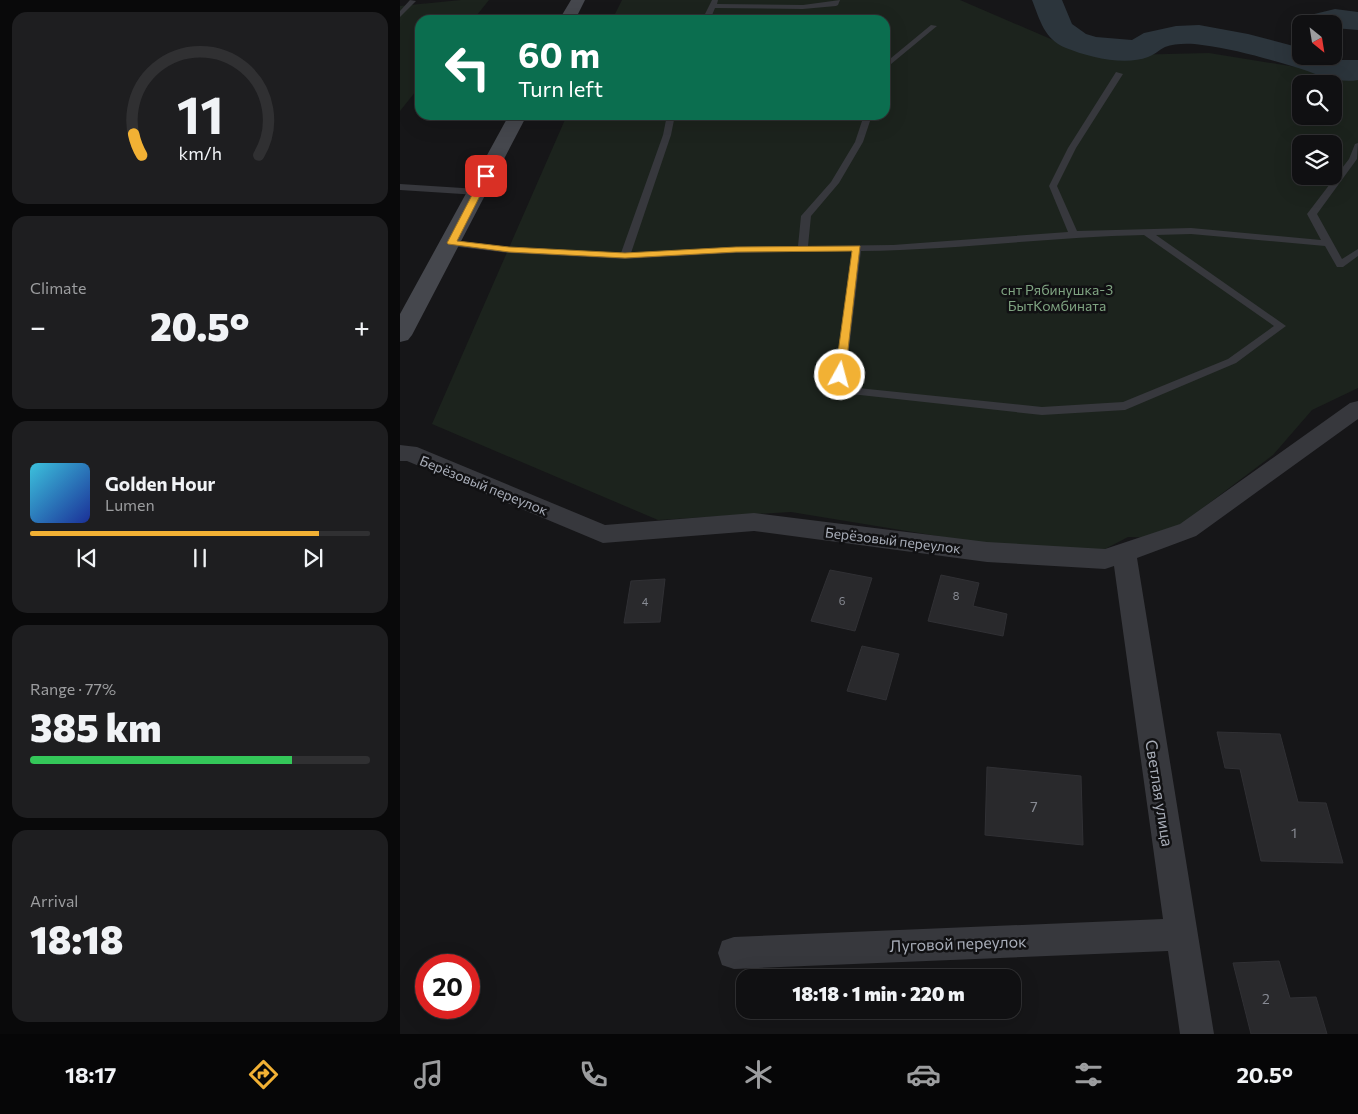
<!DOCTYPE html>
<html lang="en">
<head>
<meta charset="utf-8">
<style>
	:root { --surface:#101012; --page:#1e1e20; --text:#f1f3f6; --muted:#9c9d9f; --line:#303032; --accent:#f2b134 }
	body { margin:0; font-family:Commissioner,sans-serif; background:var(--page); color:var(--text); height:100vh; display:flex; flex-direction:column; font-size:19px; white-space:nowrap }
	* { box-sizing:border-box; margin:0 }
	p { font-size:16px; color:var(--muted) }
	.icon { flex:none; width:28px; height:28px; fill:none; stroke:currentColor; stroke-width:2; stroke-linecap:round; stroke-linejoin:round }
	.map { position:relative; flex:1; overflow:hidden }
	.sheet { display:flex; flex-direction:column; gap:12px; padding:12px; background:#09090a; width:400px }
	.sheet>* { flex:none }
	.banner { position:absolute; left:15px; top:15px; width:475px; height:105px; border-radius:15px; box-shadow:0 5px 20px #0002,0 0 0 1px var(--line); background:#0b6e4f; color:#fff; overflow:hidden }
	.needle { width:32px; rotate:150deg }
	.controls { position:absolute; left:892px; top:15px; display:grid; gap:10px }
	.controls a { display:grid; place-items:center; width:50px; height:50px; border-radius:10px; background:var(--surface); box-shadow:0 5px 20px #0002,0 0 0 1px var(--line); font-size:25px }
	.speed { position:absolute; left:15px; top:954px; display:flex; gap:10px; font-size:25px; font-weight:700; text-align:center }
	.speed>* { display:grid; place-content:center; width:65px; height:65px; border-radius:50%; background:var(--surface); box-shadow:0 5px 20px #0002,0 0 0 1px var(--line); line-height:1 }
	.speed .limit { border:8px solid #d22; background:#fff; color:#111 }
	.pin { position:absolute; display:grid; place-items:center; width:42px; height:42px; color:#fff; margin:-21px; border-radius:10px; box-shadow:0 2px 8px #0006 }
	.me { position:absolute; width:55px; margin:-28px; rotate:7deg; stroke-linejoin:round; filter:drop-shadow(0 0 4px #0008) }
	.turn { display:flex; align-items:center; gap:18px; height:105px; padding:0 20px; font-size:22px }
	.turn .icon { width:65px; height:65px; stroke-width:2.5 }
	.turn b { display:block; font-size:35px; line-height:42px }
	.big { font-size:38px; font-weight:800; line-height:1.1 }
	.sheet .card { flex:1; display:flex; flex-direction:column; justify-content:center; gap:8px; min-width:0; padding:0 18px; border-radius:15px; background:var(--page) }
	.sheet .dial { align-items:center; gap:0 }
	.dial svg { height:130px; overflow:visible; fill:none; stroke:var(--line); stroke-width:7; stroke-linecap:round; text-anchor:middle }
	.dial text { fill:var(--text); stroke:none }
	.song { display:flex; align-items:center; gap:15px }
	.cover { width:60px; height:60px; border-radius:8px; background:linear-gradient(135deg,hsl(190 70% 55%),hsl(230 70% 35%)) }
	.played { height:5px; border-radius:2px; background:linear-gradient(90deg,var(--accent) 85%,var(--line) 85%) }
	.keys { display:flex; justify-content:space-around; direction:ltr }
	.heat { display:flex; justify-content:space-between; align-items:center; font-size:28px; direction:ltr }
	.charge { height:8px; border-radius:4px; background:linear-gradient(90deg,#34c759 77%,var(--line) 0) }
	.trip { position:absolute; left:336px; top:969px; width:285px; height:50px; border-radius:15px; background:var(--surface); box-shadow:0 5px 20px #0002,0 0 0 1px var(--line); font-weight:800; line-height:50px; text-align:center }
	.tab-bar { display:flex; height:80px; justify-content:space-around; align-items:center; background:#060607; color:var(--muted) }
	.tab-bar .icon { width:35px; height:35px }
	.tab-bar .active { color:var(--accent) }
	.tab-bar b { font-size:22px; color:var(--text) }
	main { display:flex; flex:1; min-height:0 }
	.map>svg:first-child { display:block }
	.green { fill:#1c231d; fill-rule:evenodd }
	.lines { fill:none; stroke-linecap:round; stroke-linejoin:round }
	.river { fill:#2c353c; fill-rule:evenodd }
	.building { fill:#29292c; stroke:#303034 }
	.service { fill:#37383d; fill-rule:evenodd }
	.minor { fill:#37383d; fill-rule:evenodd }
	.secondary { fill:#45474d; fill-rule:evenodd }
	.route { fill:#f2b134; stroke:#9d7322 }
	.labels { text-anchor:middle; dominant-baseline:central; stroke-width:5; stroke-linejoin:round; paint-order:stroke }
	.number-label { font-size:11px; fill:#888b94 }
	.park-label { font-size:14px; fill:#7fa381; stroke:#111113 }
	.street-label { font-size:14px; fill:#a8adb8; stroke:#111113 }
	.near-number-label { font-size:14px; fill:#888b94 }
	.near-street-label { font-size:16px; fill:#a8adb8; stroke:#111113 }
</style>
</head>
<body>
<main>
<section class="sheet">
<div class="card dial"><svg viewBox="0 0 100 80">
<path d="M14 69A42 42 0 1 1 86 69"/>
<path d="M14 69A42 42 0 0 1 9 56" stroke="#f2b134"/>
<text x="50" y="56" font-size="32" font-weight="700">11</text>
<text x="50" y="72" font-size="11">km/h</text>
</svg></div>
<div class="card"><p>Climate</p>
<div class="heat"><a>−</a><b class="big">20.5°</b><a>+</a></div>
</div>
<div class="card">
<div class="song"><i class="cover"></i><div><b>Golden Hour</b><p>Lumen</p></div></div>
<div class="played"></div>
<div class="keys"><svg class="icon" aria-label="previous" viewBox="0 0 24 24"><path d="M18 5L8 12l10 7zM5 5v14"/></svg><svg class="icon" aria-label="pause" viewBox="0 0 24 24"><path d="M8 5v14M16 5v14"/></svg><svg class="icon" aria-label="next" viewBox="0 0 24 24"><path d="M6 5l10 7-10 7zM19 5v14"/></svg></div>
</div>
<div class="card"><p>Range · 77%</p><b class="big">385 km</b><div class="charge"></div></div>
<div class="card"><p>Arrival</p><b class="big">18:18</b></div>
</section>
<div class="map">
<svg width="958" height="1034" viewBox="0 0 958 1034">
	<rect width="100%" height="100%" fill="#161618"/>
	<path class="green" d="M61 0H89L73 20H20V86L0 111V6Z
		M222 0H560L660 43 726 55 809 53 958 77V388L912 410 873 455 763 538 728 537 684 560 391 512 258 520 32 424 167 115H485V20H212ZM901 84H934V116H901ZM901 144H934V176H901Z"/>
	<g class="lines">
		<path class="river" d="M632 0H662L672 24 686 34 696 37 732 40 744 33 776 26 799 25 848 34 901 48V56H928L941 60H958V80C937 84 915 73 895 67 864 58 834 49 802 45 791 43 775 43 765 47 759 50 754 55 748 57 725 66 688 57 666 48 644 39 640 20 632 0Z
			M935 9 958 12V30L934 28V24H901V29L897 24 902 17Z"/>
	</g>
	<path class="building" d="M430 570 472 578 455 631 411 621Z
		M541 575 579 583 573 606 607 614 603 636 528 621Z
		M265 579 260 622 224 623 231 581Z
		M462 646 499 654 486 700 447 691Z
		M817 732 880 734 898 802 926 803 943 863 861 861 840 769 825 768Z
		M587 767 681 776 683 845 585 835Z
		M879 961 890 998 916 997 927 1034H851L833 963Z"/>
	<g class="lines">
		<path class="service" d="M10 0 16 1 0 17V11Z
			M312 0H318L317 4 403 5 440 0 438 5 436 6 403 9 315 8 310 20H302Z
			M531 25 537 26 485 69V63Z
			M716 72 723 74 676 148 657 186 677 231 791 228 921 240 907 214 949 159 955 144 958 143 957 159 917 214 942 259 958 249V256L943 267H937L925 246 791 234 756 235 886 326 836 363 725 410 642 415 451 394 435 375 452 251 336 253 225 259 109 253 51 246 46 243 51 240 109 247 221 253 263 135 267 115H275L271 135 231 253 336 247 398 246 401 216 431 182 455 142 464 115H472L463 142 439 183 411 216 408 246 493 245 668 232 649 186 668 148ZM744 235 874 326 828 359 723 402 642 407 458 388 446 374 461 251C556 250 650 237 744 235Z
			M0 184 78 189 82 192 78 195 0 190Z"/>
		<path class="minor" d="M958 401V419L796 536 737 558 814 1034H780L768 951 334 969 322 965 318 953 322 941 334 937 763 919 714 566 705 569 587 562 354 531 203 543 7 461H0V445L17 447 205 525 354 513 587 542 705 549 780 524 950 403Z"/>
		<path class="secondary" d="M171 0H185L175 20H159Z
			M109 115H127L12 335 8 340 0 342V314Z"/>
	</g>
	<path class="route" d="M86 174 90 176 57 241 109 247 225 253 336 247 460 246 445 375 440 378 435 375 452 251 336 252 225 258 109 252 48 244 47 243 82 176Z"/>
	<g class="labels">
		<g class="number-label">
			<text x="556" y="595">8</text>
			<text x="442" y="600">6</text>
			<text x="245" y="601">4</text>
		</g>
		<g class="park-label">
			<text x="657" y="289">снт Рябинушка-3<tspan x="657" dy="16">БытКомбината</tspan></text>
		</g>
		<g class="street-label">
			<text transform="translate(84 485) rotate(22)">Берёзовый переулок</text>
			<text transform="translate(493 540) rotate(7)">Берёзовый переулок</text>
		</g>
		<g class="near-number-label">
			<text x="634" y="806">7</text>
			<text x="894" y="832">1</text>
			<text x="866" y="998">2</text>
		</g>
		<g class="near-street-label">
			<text transform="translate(760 793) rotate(81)">Светлая улица</text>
			<text transform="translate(558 943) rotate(-2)">Луговой переулок</text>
		</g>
	</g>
</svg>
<div class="controls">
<a><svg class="needle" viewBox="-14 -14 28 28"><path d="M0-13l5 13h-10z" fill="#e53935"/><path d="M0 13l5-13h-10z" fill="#9c9d9f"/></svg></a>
<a><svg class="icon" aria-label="search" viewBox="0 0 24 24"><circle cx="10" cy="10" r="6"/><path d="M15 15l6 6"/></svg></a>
<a><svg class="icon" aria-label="layers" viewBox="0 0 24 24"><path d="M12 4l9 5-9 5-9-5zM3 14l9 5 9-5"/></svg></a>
</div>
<div class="speed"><div class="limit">20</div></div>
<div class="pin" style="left:86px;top:176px;background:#d93025"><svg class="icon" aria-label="arrive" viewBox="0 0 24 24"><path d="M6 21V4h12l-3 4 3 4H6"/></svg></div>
<svg class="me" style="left:440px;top:375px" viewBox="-20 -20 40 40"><circle r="17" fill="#f2b134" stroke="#fff" stroke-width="3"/><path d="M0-11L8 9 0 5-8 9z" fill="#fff"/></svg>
<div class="trip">18:18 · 1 min · 220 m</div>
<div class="banner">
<div class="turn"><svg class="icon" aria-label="left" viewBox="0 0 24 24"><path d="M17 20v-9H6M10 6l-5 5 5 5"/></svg><div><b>60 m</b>Turn left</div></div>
</div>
</div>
</main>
<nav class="tab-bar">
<b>18:17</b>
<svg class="icon active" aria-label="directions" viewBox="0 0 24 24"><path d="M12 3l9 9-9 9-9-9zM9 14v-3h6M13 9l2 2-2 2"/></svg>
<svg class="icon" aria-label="music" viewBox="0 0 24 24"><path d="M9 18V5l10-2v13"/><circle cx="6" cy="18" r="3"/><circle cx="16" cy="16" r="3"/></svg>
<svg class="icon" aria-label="phone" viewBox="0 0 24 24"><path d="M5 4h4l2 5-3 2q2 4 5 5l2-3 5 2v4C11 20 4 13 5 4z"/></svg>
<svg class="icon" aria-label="climate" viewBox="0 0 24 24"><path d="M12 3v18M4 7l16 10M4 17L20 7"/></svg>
<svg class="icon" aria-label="car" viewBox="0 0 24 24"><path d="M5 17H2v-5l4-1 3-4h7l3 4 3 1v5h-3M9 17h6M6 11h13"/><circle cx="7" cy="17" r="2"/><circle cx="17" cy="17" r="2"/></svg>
<svg class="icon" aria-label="filters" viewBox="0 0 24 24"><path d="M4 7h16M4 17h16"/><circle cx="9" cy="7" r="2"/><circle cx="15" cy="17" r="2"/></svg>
<b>20.5°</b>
</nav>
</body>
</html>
